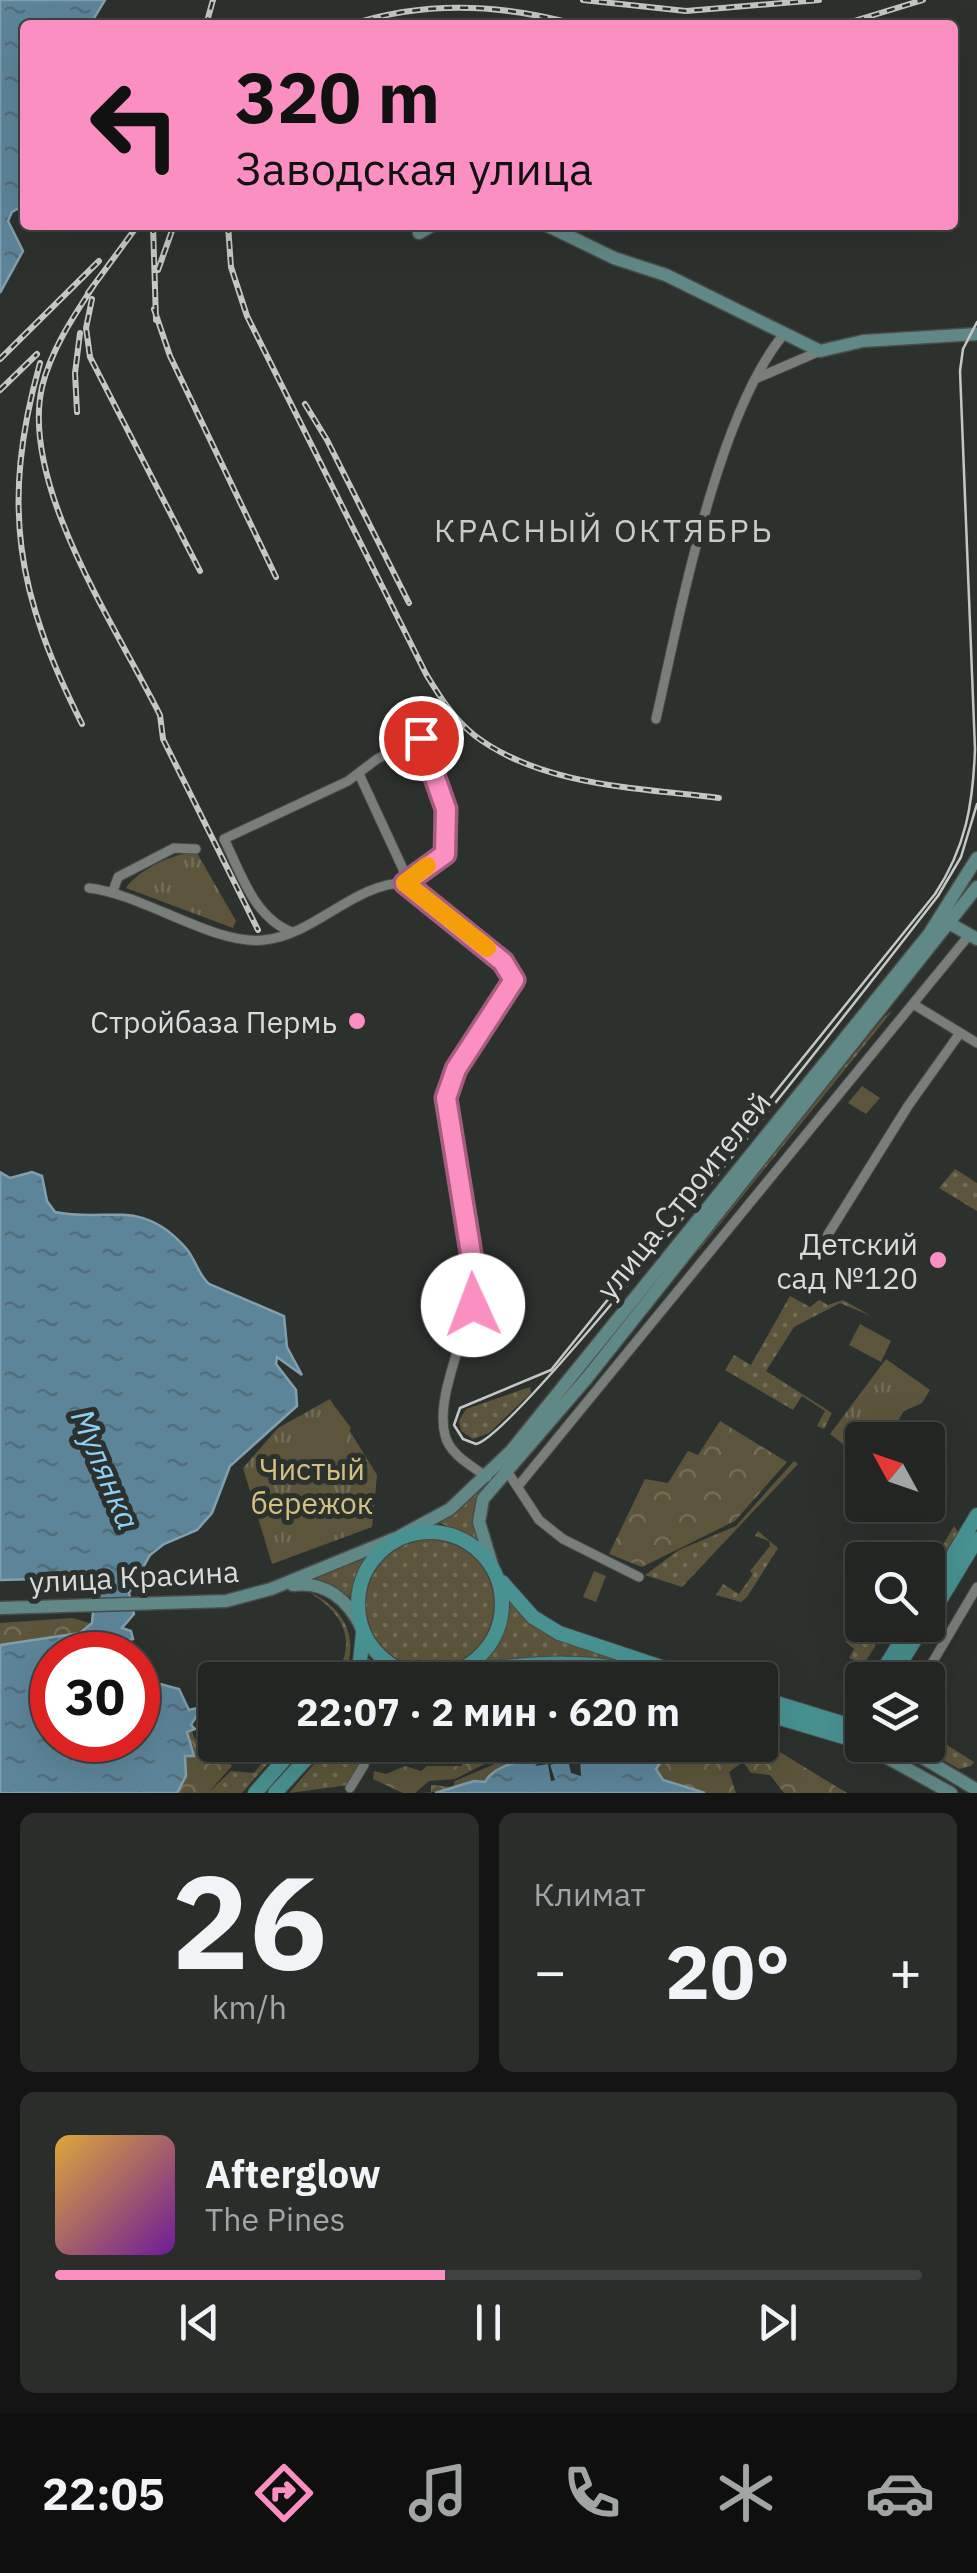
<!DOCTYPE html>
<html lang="ru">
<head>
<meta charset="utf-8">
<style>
	:root { --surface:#222522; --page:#2a2d2a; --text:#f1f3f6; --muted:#a2a5a5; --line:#3f4240; --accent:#fc8fc2 }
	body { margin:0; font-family:"IBM Plex Sans",sans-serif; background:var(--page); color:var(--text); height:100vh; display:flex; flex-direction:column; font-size:38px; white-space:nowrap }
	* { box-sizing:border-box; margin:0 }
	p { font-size:32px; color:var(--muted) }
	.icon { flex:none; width:55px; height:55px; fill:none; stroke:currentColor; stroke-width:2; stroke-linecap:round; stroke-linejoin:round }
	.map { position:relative; height:1793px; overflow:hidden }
	.details { display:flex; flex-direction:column; gap:20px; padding:20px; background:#131413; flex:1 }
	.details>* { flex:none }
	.guide { position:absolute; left:20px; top:20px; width:938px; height:210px; border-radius:10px; box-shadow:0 10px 40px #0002,0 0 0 2px var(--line); background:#fc8fc2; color:#111; overflow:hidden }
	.needle { width:65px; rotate:310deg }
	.tools { position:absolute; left:845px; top:1422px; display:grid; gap:20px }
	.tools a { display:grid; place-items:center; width:100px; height:100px; border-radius:10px; background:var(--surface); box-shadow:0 10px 40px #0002,0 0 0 2px var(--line); font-size:50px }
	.speed { position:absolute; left:30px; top:1632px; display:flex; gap:20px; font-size:50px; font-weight:700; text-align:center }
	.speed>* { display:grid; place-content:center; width:130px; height:130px; border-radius:50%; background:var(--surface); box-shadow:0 10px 40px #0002,0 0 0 2px var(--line); line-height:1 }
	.speed .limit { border:15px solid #d22; background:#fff; color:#111 }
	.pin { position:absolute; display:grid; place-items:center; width:85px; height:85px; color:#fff; margin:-42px; border:5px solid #fff; border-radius:50%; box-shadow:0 2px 10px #0007 }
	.me { position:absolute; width:110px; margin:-55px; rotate:358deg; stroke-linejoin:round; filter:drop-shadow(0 0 8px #0008) }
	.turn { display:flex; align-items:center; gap:35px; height:210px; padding:0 50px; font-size:45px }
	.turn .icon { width:130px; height:130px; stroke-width:2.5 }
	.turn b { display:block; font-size:70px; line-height:85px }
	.big { font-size:75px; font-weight:800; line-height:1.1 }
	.details .widget { flex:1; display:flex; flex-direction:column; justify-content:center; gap:15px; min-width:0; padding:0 35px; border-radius:15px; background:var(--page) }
	.details .dial { align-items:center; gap:0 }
	.dial b { font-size:130px; line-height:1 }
	.song { display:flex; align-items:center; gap:30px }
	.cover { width:120px; height:120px; border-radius:15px; background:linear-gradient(135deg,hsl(40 70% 55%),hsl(280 70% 35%)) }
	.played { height:10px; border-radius:5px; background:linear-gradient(90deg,var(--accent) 45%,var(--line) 45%) }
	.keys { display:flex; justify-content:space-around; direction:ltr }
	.heat { display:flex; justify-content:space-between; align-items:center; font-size:55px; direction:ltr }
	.details .tiles { flex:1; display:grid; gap:20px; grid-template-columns:1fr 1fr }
	.widget:last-child { grid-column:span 2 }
	.trip { position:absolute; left:198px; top:1662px; width:580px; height:100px; border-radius:10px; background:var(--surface); box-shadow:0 10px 40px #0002,0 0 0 2px var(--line); font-weight:800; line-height:100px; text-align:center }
	.tab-bar { display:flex; height:160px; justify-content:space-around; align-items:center; background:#0e0f0e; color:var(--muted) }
	.tab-bar .icon { width:70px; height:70px }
	.tab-bar .active { color:var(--accent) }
	.tab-bar b { font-size:45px; color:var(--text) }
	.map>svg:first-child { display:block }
	.grass { fill:url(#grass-dots) }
	.forest { fill:url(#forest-crowns) }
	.park { fill:url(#park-tufts) }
	.pitch { fill:#5c553b }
	.water { fill:url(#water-ripples); stroke:#829fad; stroke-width:2.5 }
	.pier { fill:#2d312e }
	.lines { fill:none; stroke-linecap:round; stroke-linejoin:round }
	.stream { stroke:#829fad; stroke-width:2.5 }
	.street-casing { stroke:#484c4a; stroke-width:11 }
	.secondary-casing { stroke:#484c4a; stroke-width:15 }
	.primary-casing { stroke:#484c4a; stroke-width:16 }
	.street { stroke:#797e7b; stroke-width:9 }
	.secondary { stroke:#608886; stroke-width:12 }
	.primary { stroke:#489292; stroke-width:14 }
	.tram { stroke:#c4c8c5; stroke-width:2.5 }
	.rail-casing { stroke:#c4c8c5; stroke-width:6 }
	.rail { stroke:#2d312e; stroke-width:2.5; stroke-dasharray:8; stroke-linecap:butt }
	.route-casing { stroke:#a45d7e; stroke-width:25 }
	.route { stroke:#fc8fc2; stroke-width:18 }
	.slow { stroke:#f59e0b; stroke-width:18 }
	.poi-dot { fill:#fc8fc2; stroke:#2d312e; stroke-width:4 }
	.labels { text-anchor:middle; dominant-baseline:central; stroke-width:10; stroke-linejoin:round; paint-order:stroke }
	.poi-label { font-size:30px; fill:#d9dcda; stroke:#2d312e; text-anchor:end }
	.street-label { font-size:30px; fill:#d9dcda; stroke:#2d312e }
	.park-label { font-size:30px; fill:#d3c181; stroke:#2d312e }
	.neighbourhood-label { font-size:32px; letter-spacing:2.5px; fill:#c7ccc9; stroke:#2d312e }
	.water-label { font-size:32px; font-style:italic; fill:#8dd2f5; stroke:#2d312e }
</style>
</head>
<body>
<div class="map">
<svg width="977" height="1793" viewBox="0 0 977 1793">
	<defs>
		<pattern id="grass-dots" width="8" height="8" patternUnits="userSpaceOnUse" patternTransform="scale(2.5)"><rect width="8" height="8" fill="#5c553b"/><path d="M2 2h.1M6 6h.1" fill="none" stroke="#736d57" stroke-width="1.8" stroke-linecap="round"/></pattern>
		<pattern id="forest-crowns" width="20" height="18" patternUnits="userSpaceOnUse" patternTransform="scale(2.5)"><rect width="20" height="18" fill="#5c553b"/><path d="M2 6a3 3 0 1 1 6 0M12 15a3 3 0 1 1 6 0" fill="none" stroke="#736d57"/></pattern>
		<pattern id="park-tufts" width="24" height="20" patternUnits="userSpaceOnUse" patternTransform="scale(2.5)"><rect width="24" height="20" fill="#5c553b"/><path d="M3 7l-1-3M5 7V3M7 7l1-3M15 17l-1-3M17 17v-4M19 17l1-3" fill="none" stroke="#736d57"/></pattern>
		<pattern id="water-ripples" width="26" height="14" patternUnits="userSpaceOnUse" patternTransform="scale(2.5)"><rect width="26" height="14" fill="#5d859a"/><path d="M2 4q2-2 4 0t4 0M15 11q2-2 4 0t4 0" fill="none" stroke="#536e7b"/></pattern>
	</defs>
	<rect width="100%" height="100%" fill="#2d312e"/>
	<path class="grass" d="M893 1010 699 1250 697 1249 884 1017Z
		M955 1169 977 1183V1211L939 1188Z
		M790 1296 810 1307 819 1300 828 1305 843 1300 871 1316 840 1303 794 1327 766 1371 832 1413 824 1429 817 1426 825 1411 802 1396 793 1410 725 1370 734 1355 751 1365Z
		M530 1387 531 1393 489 1433 473 1439 461 1431 459 1421 466 1409Z
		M513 1456C487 1484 466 1500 478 1540L438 1522Z
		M794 1461 798 1464 682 1587 645 1575 679 1550 736 1526Z
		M954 1526 959 1533 928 1586V1571Z
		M758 1531 778 1548 747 1597 741 1602 716 1595 723 1584 739 1594 753 1574 750 1571 770 1546 769 1541 755 1536Z
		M366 1604a64 64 0 1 1 128 0a64 64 0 1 1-128 0Z
		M364 1558 350 1597 316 1578Z
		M310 1593C346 1607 363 1645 340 1680H331C360 1645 344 1613 310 1593Z
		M509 1601 527 1620 670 1673 570 1656 484 1662 503 1635Z
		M867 1640 876 1645 864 1664 849 1658 854 1649 845 1641Z
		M368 1658 404 1680H360Z
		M928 1733 974 1762 971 1766 959 1769 917 1745H928Z
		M277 1745H284L242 1793H208L231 1771 254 1773Z
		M338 1745H363L357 1755 359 1770 349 1785 289 1793 313 1765Z"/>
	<path class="forest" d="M720 1421 787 1462 735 1521 642 1567 609 1554 645 1479 668 1483 688 1451 698 1455Z
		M73 1618 92 1624 80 1633 0 1645V1623Z
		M191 1729 195 1739 205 1738 232 1766 208 1793H177L186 1776 185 1756 193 1753 187 1732Z
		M760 1740 847 1793H784L770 1775 751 1773 743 1762 729 1772 736 1793H705L663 1780 656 1769 669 1749 658 1745H760Z
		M490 1745H523L519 1752 498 1757 455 1779 429 1781 415 1793H403L373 1779 374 1771 386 1774 405 1766 421 1771 427 1766H461L478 1748Z
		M516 1755 515 1765 489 1774 485 1782C465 1781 444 1793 421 1793H431V1785L453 1787 455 1781Z"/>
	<path class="park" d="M197 853 236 921 233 928 126 888C137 871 176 851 197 853Z
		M862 1086 880 1098 866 1114 848 1103Z
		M886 1359 930 1390 922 1403 904 1411 886 1440H862V1459L830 1434Z
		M330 1399 377 1475 372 1527 272 1564 243 1468 278 1428Z"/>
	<path class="pitch" d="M860 1324 891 1341 881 1362 849 1345Z
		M327 1408H336L351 1428 326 1477 312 1479 305 1457 293 1445Z
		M594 1571 606 1576 596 1602 583 1597Z"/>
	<path class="water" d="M0 0H105L90 25H25V205L12 212 8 221 23 251 0 293Z
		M0 1172 10 1178 32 1172 42 1176 47 1201 55 1212C109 1223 140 1197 185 1247 196 1259 197 1273 209 1284L284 1316 287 1347 302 1375 277 1357 276 1364 296 1390 297 1406 230 1466 212 1513 197 1530 164 1544 150 1555 129 1593 134 1614 122 1628 131 1631 133 1639 125 1641 123 1653 52 1655V1740H138V1678L179 1689 189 1710 202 1707 191 1725 195 1729 187 1732 194 1756H185L186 1776 177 1793H0V1645L80 1633 92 1623 95 1588 77 1578 0 1580Z
		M579 1745C612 1745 637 1751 670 1749L656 1769 663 1780 705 1793H435L474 1781 485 1782C495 1762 536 1758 557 1754L559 1758Z"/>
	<path class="pier" d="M570 1748 580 1759 581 1776 571 1773 568 1760 550 1765 555 1780 551 1781 548 1764 535 1766 546 1756H571Z"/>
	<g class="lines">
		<path class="stream" d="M670 1749 699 1752 711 1745"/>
		<defs>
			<path id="street" d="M755 379 820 351
				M656 719C680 614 717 414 784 334
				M359 774 403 869 405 883
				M89 888C143 894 215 946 264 940 315 935 354 883 405 883L513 972 514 980C492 1010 455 1052 447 1090 437 1143 475 1222 474 1278 473 1326 434 1392 445 1435 449 1454 472 1466 487 1477
				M113 891 118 877 174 848 196 849
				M292 932C254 918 241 873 224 839L348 781 377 759 421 738 446 809 445 854 405 883
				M913 1004 977 1043
				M822 1244 908 1106 960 1033
				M507 1471 539 1520 563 1539 639 1577
				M519 1485 970 934
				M511 1680H572
				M922 1680 977 1587
				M350 1788 364 1765 367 1745"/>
			<path id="secondary" d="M546 225 614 258 666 275 820 351 863 341 977 334
				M419 233 433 225
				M947 922 977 939
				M400 1536 450 1509 511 1451 929 934 977 858
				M492 1565 479 1522 483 1499 587 1378 977 887
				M293 1585C326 1581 347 1599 362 1628
				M0 1608 226 1601 271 1589 396 1538
				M864 1745 951 1793
				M901 1745 977 1790"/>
			<path id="primary" d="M358 1604a72 72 0 1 1 144 0a72 72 0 1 1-144 0Z
				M502 1582 533 1617 559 1633 700 1680
				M928 1597 977 1515
				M928 1620 977 1539
				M461 1672C532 1663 595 1656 665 1680
				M352 1680 360 1661 363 1633
				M877 1680 911 1625
				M890 1680 924 1625
				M760 1698 861 1729
				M760 1712 854 1740 862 1726
				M844 1731 862 1703
				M255 1793 297 1745
				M275 1793 319 1745"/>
		</defs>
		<use href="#street" class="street-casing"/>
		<use href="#secondary" class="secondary-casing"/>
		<use href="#primary" class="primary-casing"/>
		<use href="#street" class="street"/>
		<use href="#secondary" class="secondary"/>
		<use href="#primary" class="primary"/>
		<path class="tram" d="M977 322 963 349 960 371 975 749C973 804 966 847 935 894L551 1370 460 1408 454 1425 463 1439 476 1444C521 1435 883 966 938 896L961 857 977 804"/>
		<defs>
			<path id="rail" d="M583 0 686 11 819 0
				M206 25 213 0
				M350 25C425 0 502 4 578 25
				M841 25 923 0
				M153 225 156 320
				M228 225 231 267 247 316 426 674C440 697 453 718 474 735 540 786 639 788 719 798
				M158 270 174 225
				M94 285C73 317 51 350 42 387 20 485 116 627 160 715L163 739 258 930
				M88 293 138 225
				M92 299 86 328 90 357 200 571
				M154 309 170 356 276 577
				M0 359 99 261
				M40 363C0 506 17 595 82 724
				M0 390 37 354
				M305 404 327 440 409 603
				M77 412 75 373 80 333"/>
		</defs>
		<use href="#rail" class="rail-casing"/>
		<use href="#rail" class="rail"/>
	</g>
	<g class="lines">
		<defs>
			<path id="route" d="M421 738 446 809 445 854 405 883 503 962 514 980 456 1069 446 1098 474 1272 473 1305"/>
		</defs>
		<use href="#route" class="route-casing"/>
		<use href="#route" class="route"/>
		<path class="slow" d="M427 866 405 883 487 948"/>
	</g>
	<g class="poi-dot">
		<circle cx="357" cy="1021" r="10"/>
		<circle cx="938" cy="1260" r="10"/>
	</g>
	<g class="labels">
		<g class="poi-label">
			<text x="337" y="1021">Стройбаза Пермь</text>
			<text x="918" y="1243">Детский<tspan x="918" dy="34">сад №120</tspan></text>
		</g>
		<g class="street-label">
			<text transform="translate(683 1195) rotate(-51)">улица Строителей</text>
			<text transform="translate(134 1576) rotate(-3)">улица Красина</text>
		</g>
		<g class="park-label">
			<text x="312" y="1468">Чистый<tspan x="312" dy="34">бережок</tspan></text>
		</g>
		<g class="neighbourhood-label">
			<text x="604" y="530">КРАСНЫЙ ОКТЯБРЬ</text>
		</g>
		<g class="water-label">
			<text transform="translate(106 1469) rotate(67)">Мулянка</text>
		</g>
	</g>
</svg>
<div class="tools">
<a><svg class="needle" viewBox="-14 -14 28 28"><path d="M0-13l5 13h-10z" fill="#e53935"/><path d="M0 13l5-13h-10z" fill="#a2a5a5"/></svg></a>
<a><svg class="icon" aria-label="search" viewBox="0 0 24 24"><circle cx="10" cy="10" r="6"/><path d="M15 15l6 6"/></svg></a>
<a><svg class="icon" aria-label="layers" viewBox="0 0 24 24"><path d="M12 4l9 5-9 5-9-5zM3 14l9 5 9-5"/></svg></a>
</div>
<div class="speed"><div class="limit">30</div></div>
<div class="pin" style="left:421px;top:738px;background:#d93025"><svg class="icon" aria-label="arrive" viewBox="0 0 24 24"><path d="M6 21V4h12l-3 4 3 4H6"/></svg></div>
<svg class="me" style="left:473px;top:1305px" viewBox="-20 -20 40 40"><circle r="19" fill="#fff"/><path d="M0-13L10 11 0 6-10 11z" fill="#fc8fc2"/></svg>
<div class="trip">22:07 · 2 мин · 620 m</div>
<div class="guide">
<div class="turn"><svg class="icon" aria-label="left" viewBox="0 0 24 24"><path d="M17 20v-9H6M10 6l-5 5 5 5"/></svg><div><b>320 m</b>Заводская улица</div></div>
</div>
</div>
<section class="details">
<div class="tiles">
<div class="widget dial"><b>26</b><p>km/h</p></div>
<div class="widget"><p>Климат</p>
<div class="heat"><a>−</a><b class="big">20°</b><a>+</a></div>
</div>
<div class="widget">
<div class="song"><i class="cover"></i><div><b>Afterglow</b><p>The Pines</p></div></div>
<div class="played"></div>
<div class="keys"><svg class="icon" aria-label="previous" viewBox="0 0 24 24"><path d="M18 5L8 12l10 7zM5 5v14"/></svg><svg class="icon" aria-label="pause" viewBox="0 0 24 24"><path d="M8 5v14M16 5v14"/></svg><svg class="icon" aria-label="next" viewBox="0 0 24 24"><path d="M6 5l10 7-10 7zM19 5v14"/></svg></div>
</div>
</div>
</section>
<nav class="tab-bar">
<b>22:05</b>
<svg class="icon active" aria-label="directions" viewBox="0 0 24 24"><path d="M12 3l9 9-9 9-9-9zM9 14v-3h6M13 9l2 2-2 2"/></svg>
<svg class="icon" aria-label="music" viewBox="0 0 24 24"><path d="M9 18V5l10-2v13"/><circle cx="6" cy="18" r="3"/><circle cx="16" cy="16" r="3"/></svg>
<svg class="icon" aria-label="phone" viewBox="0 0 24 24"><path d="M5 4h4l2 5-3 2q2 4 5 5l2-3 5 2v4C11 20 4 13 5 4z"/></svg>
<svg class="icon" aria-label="climate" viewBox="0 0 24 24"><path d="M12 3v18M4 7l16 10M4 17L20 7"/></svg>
<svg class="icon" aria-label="car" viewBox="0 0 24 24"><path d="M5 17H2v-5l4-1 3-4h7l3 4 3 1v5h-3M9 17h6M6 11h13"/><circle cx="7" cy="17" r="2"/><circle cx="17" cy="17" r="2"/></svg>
</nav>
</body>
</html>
